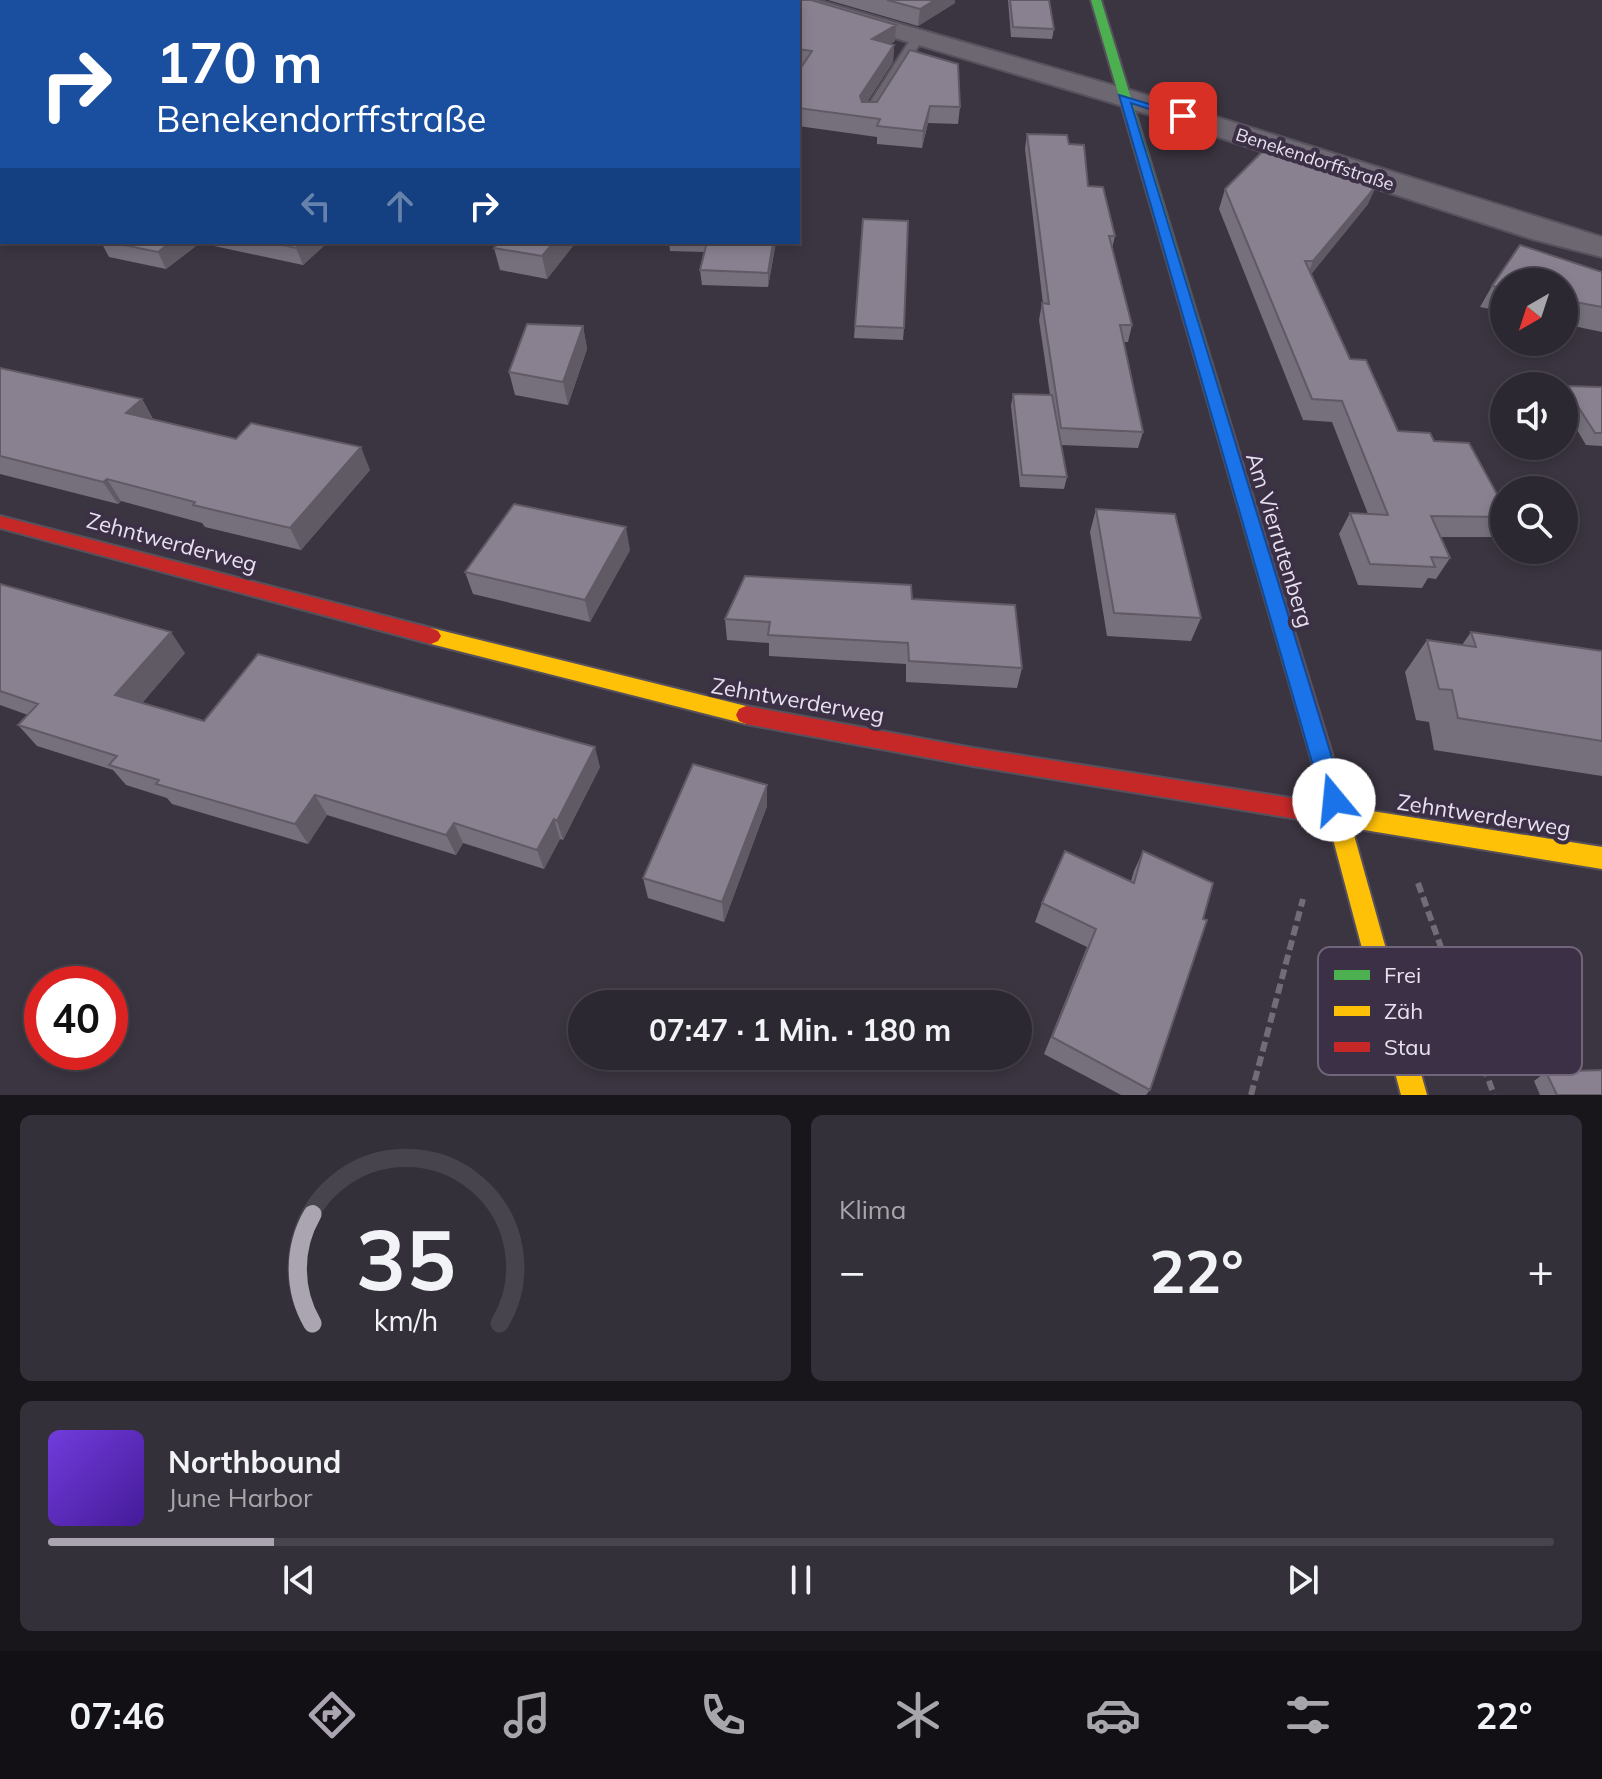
<!DOCTYPE html>
<html lang="de">
<head>
<meta charset="utf-8">
<style>
	:root { --surface:#2c2831; --page:#343039; --text:#f1f3f6; --muted:#a6a6ab; --line:#48444d; --accent:#aba5b2 }
	body { margin:0; font-family:Mulish,sans-serif; background:var(--page); color:var(--text); height:100vh; display:flex; flex-direction:column; font-size:30px; white-space:nowrap }
	* { box-sizing:border-box; margin:0 }
	p { font-size:26px; color:var(--muted) }
	.icon { flex:none; width:44px; height:44px; fill:none; stroke:currentColor; stroke-width:2; stroke-linecap:round; stroke-linejoin:round }
	.map { position:relative; height:1095px; overflow:hidden }
	.panel { display:flex; flex-direction:column; gap:20px; padding:20px; background:#18161b; flex:1 }
	.panel>* { flex:none }
	.guide { position:absolute; left:0px; top:0px; width:800px; height:244px; box-shadow:0 4px 12px #0003,0 0 0 2px var(--line); background:#1a4fa0; color:#fff; overflow:hidden }
	.needle { width:52px; rotate:219deg }
	.fabs { position:absolute; left:1490px; top:268px; display:grid; gap:16px }
	.fabs a { display:grid; place-items:center; width:88px; height:88px; border-radius:50%; background:var(--surface); box-shadow:0 4px 12px #0003,0 0 0 2px var(--line); font-size:40px }
	.speed { position:absolute; left:24px; top:966px; display:flex; gap:16px; font-size:40px; font-weight:700; text-align:center }
	.speed>* { display:grid; place-content:center; width:104px; height:104px; border-radius:50%; background:var(--surface); box-shadow:0 4px 12px #0003,0 0 0 2px var(--line); line-height:1 }
	.speed .limit { border:12px solid #d22; background:#fff; color:#111 }
	.pin { position:absolute; display:grid; place-items:center; width:68px; height:68px; color:#fff; margin:-34px; border-radius:16px; box-shadow:0 4px 12px #0006 }
	.me { position:absolute; width:88px; margin:-44px; rotate:343deg; stroke-linejoin:round; filter:drop-shadow(0 0 6px #0008) }
	.turn { display:flex; align-items:center; gap:28px; height:168px; padding:0 24px; font-size:36px }
	.turn .icon { width:104px; height:104px; stroke-width:2.5 }
	.turn b { display:block; font-size:56px; line-height:68px }
	.lanes { display:flex; align-items:center; height:76px; padding:0 24px; background:#0003; justify-content:center; gap:40px; direction:ltr }
	.lanes .off { opacity:.35 }
	.big { font-size:60px; font-weight:700; line-height:1.1 }
	.panel .widget { flex:1; display:flex; flex-direction:column; justify-content:center; gap:12px; min-width:0; padding:0 28px; border-radius:12px; background:var(--page) }
	.panel .dial { align-items:center; gap:0 }
	.dial svg { height:208px; overflow:visible; fill:none; stroke:var(--line); stroke-width:7; stroke-linecap:round; text-anchor:middle }
	.dial text { fill:var(--text); stroke:none }
	.song { display:flex; align-items:center; gap:24px }
	.cover { width:96px; height:96px; border-radius:12px; background:linear-gradient(135deg,hsl(260 70% 55%),hsl(260 70% 35%)) }
	.played { height:8px; border-radius:4px; background:linear-gradient(90deg,var(--accent) 15%,var(--line) 15%) }
	.keys { display:flex; justify-content:space-around; direction:ltr }
	.heat { display:flex; justify-content:space-between; align-items:center; font-size:44px; direction:ltr }
	.panel .tiles { flex:1; display:grid; gap:20px; grid-template-columns:1fr 1fr }
	.widget:last-child { grid-column:span 2 }
	.trip { position:absolute; left:568px; top:990px; width:464px; height:80px; border-radius:40px; background:var(--surface); box-shadow:0 4px 12px #0003,0 0 0 2px var(--line); font-weight:700; line-height:80px; text-align:center }
	.dock { display:flex; height:128px; justify-content:space-around; align-items:center; background:#121014; color:var(--muted) }
	.dock .icon { width:56px; height:56px }
	.dock .on { color:var(--accent) }
	.dock b { font-size:36px; color:var(--text) }
	.map>svg:first-child { display:block }
	.lines { fill:none; stroke-linecap:round; stroke-linejoin:round }
	.lane-casing { stroke:#56515c; stroke-width:4 }
	.street-casing { stroke:#56515c; stroke-width:4 }
	.fast-casing { stroke:#56515c; stroke-width:4 }
	.slow-casing { stroke:#56515c; stroke-width:4 }
	.jam-casing { stroke:#56515c; stroke-width:4 }
	.path { stroke:#716c76; stroke-width:6; stroke-dasharray:10 5; stroke-linecap:butt }
	.lane { fill:#6c6771; fill-rule:evenodd }
	.street { fill:#6c6771; fill-rule:evenodd }
	.fast { fill:#4caf50; fill-rule:evenodd }
	.slow { fill:#ffc107; fill-rule:evenodd }
	.jam { fill:#c62828; fill-rule:evenodd }
	.wall { fill:#766f7c }
	.shaded-wall { fill:#605a65 }
	.building { fill:#898190; stroke:#605a65; stroke-width:2 }
	.route { fill:#1a73e8; stroke:#114b97; stroke-width:2 }
	.labels { text-anchor:middle; dominant-baseline:central; stroke-width:8; stroke-linejoin:round; paint-order:stroke }
	.far-street-label { font-size:18px; fill:#e8e1ef; stroke:#3c3046 }
	.street-label { font-size:22px; fill:#e8e1ef; stroke:#3c3046 }
	.key { fill:#3c3046; stroke:#706579; stroke-width:2 }
	.key-label { font-size:22px; fill:#e8e1ef }
</style>
</head>
<body>
<div class="map">
<svg width="1602" height="1095" viewBox="0 0 1602 1095">
	<rect width="100%" height="100%" fill="#3b3541"/>
	<g class="lines">
		<defs>
			<path id="lane" d="M914 34 924 37 874 118H864L862 115Z"/>
			<path id="street" d="M788 0H817L1133 91 1602 237V257L1532 239 1113 103 798 9V2Z"/>
			<path id="fast" d="M1091 0H1101L1227 413 1225 417H1213L1211 413Z"/>
			<path id="slow" d="M431 628 746 706 753 709 756 715 753 721 746 724 431 644 424 641 421 636 424 631Z
				M1321 745 1328 748 1332 754 1346 807 1602 847V869L1352 828 1427 1095H1401L1329 824 1308 819 1305 812 1308 805 1323 803 1310 754 1314 748Z"/>
			<path id="jam" d="M1219 408 1227 413 1332 754 1328 760 1321 763 1314 760 1310 754 1211 413Z
				M0 516 431 628 438 631 441 636 438 641 431 644 0 528Z
				M746 706 973 748 1316 802 1324 805 1327 812 1324 819 1316 822 973 766 746 724 739 721 736 715 739 709Z"/>
		</defs>
		<use href="#lane" class="lane-casing"/>
		<use href="#street" class="street-casing"/>
		<use href="#fast" class="fast-casing"/>
		<use href="#slow" class="slow-casing"/>
		<use href="#jam" class="jam-casing"/>
		<path class="path" d="M1418 883 1494 1095
			M1251 1095 1303 899"/>
		<use href="#lane" class="lane"/>
		<use href="#street" class="street"/>
		<use href="#fast" class="fast"/>
		<use href="#slow" class="slow"/>
		<use href="#jam" class="jam"/>
	</g>
	<path class="wall" d="M828 0H955V3L918 26Z
		M1008 0H1049L1054 29 1052 39 1011 37Z
		M798 2 895 41 890 44 894 45 893 62 867 102 960 107 958 124 928 123 922 148 877 144V137L798 126V72L802 66H798Z
		M1027 134 1069 144 1088 186 1115 236 1112 248 1132 325 1128 342H1123L1143 432 1138 448 1061 445 1067 477 1064 489 1020 487 1011 406 1013 394 1050 395 1039 320 1042 303 1043 304 1025 149Z
		M0 139 2 140V210L0 211Z
		M1225 189 1368 204 1311 274 1350 359 1398 431 1434 441 1504 507V524L1495 537H1440L1450 558 1436 579 1428 578 1422 588 1358 585 1339 534 1350 513 1368 514 1332 422 1303 420 1219 209Z
		M863 219 904 328 903 340 854 338Z
		M101 242H328L303 265 200 243 166 269 109 257Z
		M499 242H576L547 279 500 270 494 248Z
		M669 242H776L768 287 702 285 700 270 705 252 670 251Z
		M1520 245 1602 272V332L1564 324V282H1504V312L1480 307 1492 286Z
		M583 326 587 349 568 405 515 395 509 372Z
		M0 368 142 399 153 419 370 470 301 550 205 527 202 523 121 501 118 504 0 474Z
		M1565 386 1602 387V446L1586 445 1564 408V388Z
		M1096 509 1201 618 1191 641 1107 636 1090 532Z
		M630 550 590 622 473 594 465 572Z
		M0 584 185 653 142 703 204 721 600 767 563 840 560 839 544 869 463 843 456 855 327 815 308 844 172 804 167 798 126 785 113 770 37 746 18 725 28 715 0 705Z
		M912 599 1022 668 1017 688 906 682V664L769 656V643L727 640 725 619Z
		M1471 632 1602 651V776L1434 750 1429 722 1416 720 1405 672 1427 640 1462 645Z
		M767 785V806L724 922 648 898 643 878Z
		M1143 851 1150 1090 1146 1095H1121L1044 1054 1087 947 1035 922 1042 903 1131 881 1134 871Z
		M1546 1072 1602 1095H1540L1534 1081Z"/>
	<path class="shaded-wall" d="M453 0H476L474 2H450Z
		M935 0H955V3L918 26 920 9Z
		M896 25 895 41 871 55 872 39Z
		M894 45 893 62 859 113 860 96Z
		M930 106 928 123 922 148 923 131Z
		M1377 185 1368 204 1305 282 1313 261Z
		M171 242H200V243L166 269 158 252Z
		M303 242H328L303 265 296 248Z
		M554 242H576L547 279 542 256Z
		M773 242H776L768 287V273Z
		M583 326 587 349 568 405 563 382Z
		M142 399 154 422 126 413Z
		M361 447 370 470 301 550 290 528Z
		M107 479 121 501 118 504 103 482Z
		M626 527 630 550 590 622 585 600Z
		M171 632 185 653 131 716 115 695Z
		M595 747 600 767 563 840 557 821Z
		M767 785V806L724 922 722 902Z
		M315 795 327 815 308 844 295 824Z
		M554 819 560 839 544 869 537 850Z
		M454 823 463 843 456 855 446 835Z"/>
	<path class="building" d="M275 0H453L450 2H270Z
		M794 0H811L896 25 872 39 894 45 860 96 862 102H877L910 50 958 64 960 107 930 106 923 131 877 126 880 119 798 108V72L812 51 798 49V2H794Z
		M887 0H935L920 9Z
		M1010 0H1049L1054 29 1013 27Z
		M1027 134 1067 135 1069 144 1084 145 1088 186 1103 187 1115 236H1109L1132 325H1120L1143 432 1061 428 1042 303 1049 304Z
		M0 139 2 140V195H0Z
		M1265 149 1377 185 1313 261H1305L1350 359 1366 360 1398 431 1430 433 1434 441 1469 443 1504 507V517L1431 516 1450 558 1431 557 1435 567 1370 564 1350 513 1388 515 1342 401 1312 399 1225 189Z
		M863 219 908 221 904 328 855 326Z
		M109 242H171L158 252Z
		M269 242H303L296 248Z
		M499 242H554L542 256 494 248Z
		M707 242H773L768 273 700 270Z
		M1520 245 1602 272V307L1564 300V282H1504V288L1492 286Z
		M527 324 583 326 563 382 509 372Z
		M0 368 142 399 126 413 236 439 251 423 361 447 290 528 193 505 195 502 107 479 103 482 0 456Z
		M1565 386 1602 387V433H1595Z
		M1013 394 1052 395 1067 477 1022 475Z
		M514 504 626 527 585 600 465 572Z
		M1096 509 1175 514 1201 618 1114 613Z
		M745 576 911 585 912 599 1015 605 1022 668 909 661 908 643 768 635 770 622 725 619Z
		M0 584 171 632 115 695 204 721 258 654 595 747 557 821 554 819 537 850 454 823 446 835 315 795 295 824 156 784 159 780 109 765 117 756 18 725 38 704 0 691Z
		M1471 632 1602 651V741L1458 718 1452 690 1439 689 1427 640 1476 647Z
		M693 764 767 785 722 902 643 878Z
		M1065 851 1134 883 1143 851 1213 883 1203 919 1207 920 1150 1090 1052 1037 1096 929 1042 903Z
		M1602 1070V1095H1557L1546 1072Z"/>
	<path class="route" d="M1119 95 1189 116 1183 120 1131 103 1345 800 1342 807 1334 810 1326 807 1323 800Z"/>
	<g class="labels">
		<g class="far-street-label">
			<text transform="translate(1315 159) rotate(18)">Benekendorffstraße</text>
		</g>
		<g class="street-label">
			<text transform="translate(1280 540) rotate(73)">Am Vierrutenberg</text>
			<text transform="translate(172 542) rotate(15)">Zehntwerderweg</text>
			<text transform="translate(798 700) rotate(10)">Zehntwerderweg</text>
			<text transform="translate(1484 815) rotate(9)">Zehntwerderweg</text>
		</g>
	</g>
	<rect x="1318" y="947" width="264" height="128" rx="12" class="key"/>
	<rect x="1334" y="970" width="36" height="10" fill="#4caf50"/>
	<rect x="1334" y="1006" width="36" height="10" fill="#ffc107"/>
	<rect x="1334" y="1042" width="36" height="10" fill="#c62828"/>
	<g class="key-label">
		<text x="1384" y="983">Frei</text>
		<text x="1384" y="1019">Zäh</text>
		<text x="1384" y="1055">Stau</text>
	</g>
</svg>
<div class="fabs">
<a><svg class="needle" viewBox="-14 -14 28 28"><path d="M0-13l5 13h-10z" fill="#e53935"/><path d="M0 13l5-13h-10z" fill="#a6a6ab"/></svg></a>
<a><svg class="icon" aria-label="sound" viewBox="0 0 24 24"><path d="M4 9h4l5-4v14l-5-4H4zM17 9q2 3 0 6"/></svg></a>
<a><svg class="icon" aria-label="search" viewBox="0 0 24 24"><circle cx="10" cy="10" r="6"/><path d="M15 15l6 6"/></svg></a>
</div>
<div class="speed"><div class="limit">40</div></div>
<div class="pin" style="left:1183px;top:116px;background:#d93025"><svg class="icon" aria-label="arrive" viewBox="0 0 24 24"><path d="M6 21V4h12l-3 4 3 4H6"/></svg></div>
<svg class="me" style="left:1334px;top:800px" viewBox="-20 -20 40 40"><circle r="19" fill="#fff"/><path d="M0-13L10 11 0 6-10 11z" fill="#1a73e8"/></svg>
<div class="trip">07:47 · 1 Min. · 180 m</div>
<div class="guide">
<div class="turn"><svg class="icon" aria-label="right" viewBox="0 0 24 24"><path d="M7 20v-9h11M14 6l5 5-5 5"/></svg><div><b>170 m</b>Benekendorffstraße</div></div>
<div class="lanes"><svg class="icon off" aria-label="left" viewBox="0 0 24 24"><path d="M17 20v-9H6M10 6l-5 5 5 5"/></svg><svg class="icon off" aria-label="ahead" viewBox="0 0 24 24"><path d="M12 20V5M6 11l6-6 6 6"/></svg><svg class="icon" aria-label="right" viewBox="0 0 24 24"><path d="M7 20v-9h11M14 6l5 5-5 5"/></svg></div>
</div>
</div>
<section class="panel">
<div class="tiles">
<div class="widget dial"><svg viewBox="0 0 100 80">
<path d="M14 69A42 42 0 1 1 86 69"/>
<path d="M14 69A42 42 0 0 1 14 27" stroke="#aba5b2"/>
<text x="50" y="56" font-size="32" font-weight="700">35</text>
<text x="50" y="72" font-size="11">km/h</text>
</svg></div>
<div class="widget"><p>Klima</p>
<div class="heat"><a>−</a><b class="big">22°</b><a>+</a></div>
</div>
<div class="widget">
<div class="song"><i class="cover"></i><div><b>Northbound</b><p>June Harbor</p></div></div>
<div class="played"></div>
<div class="keys"><svg class="icon" aria-label="previous" viewBox="0 0 24 24"><path d="M18 5L8 12l10 7zM5 5v14"/></svg><svg class="icon" aria-label="pause" viewBox="0 0 24 24"><path d="M8 5v14M16 5v14"/></svg><svg class="icon" aria-label="next" viewBox="0 0 24 24"><path d="M6 5l10 7-10 7zM19 5v14"/></svg></div>
</div>
</div>
</section>
<nav class="dock">
<b>07:46</b>
<svg class="icon on" aria-label="directions" viewBox="0 0 24 24"><path d="M12 3l9 9-9 9-9-9zM9 14v-3h6M13 9l2 2-2 2"/></svg>
<svg class="icon" aria-label="music" viewBox="0 0 24 24"><path d="M9 18V5l10-2v13"/><circle cx="6" cy="18" r="3"/><circle cx="16" cy="16" r="3"/></svg>
<svg class="icon" aria-label="phone" viewBox="0 0 24 24"><path d="M5 4h4l2 5-3 2q2 4 5 5l2-3 5 2v4C11 20 4 13 5 4z"/></svg>
<svg class="icon" aria-label="climate" viewBox="0 0 24 24"><path d="M12 3v18M4 7l16 10M4 17L20 7"/></svg>
<svg class="icon" aria-label="car" viewBox="0 0 24 24"><path d="M5 17H2v-5l4-1 3-4h7l3 4 3 1v5h-3M9 17h6M6 11h13"/><circle cx="7" cy="17" r="2"/><circle cx="17" cy="17" r="2"/></svg>
<svg class="icon" aria-label="filters" viewBox="0 0 24 24"><path d="M4 7h16M4 17h16"/><circle cx="9" cy="7" r="2"/><circle cx="15" cy="17" r="2"/></svg>
<b>22°</b>
</nav>
</body>
</html>
